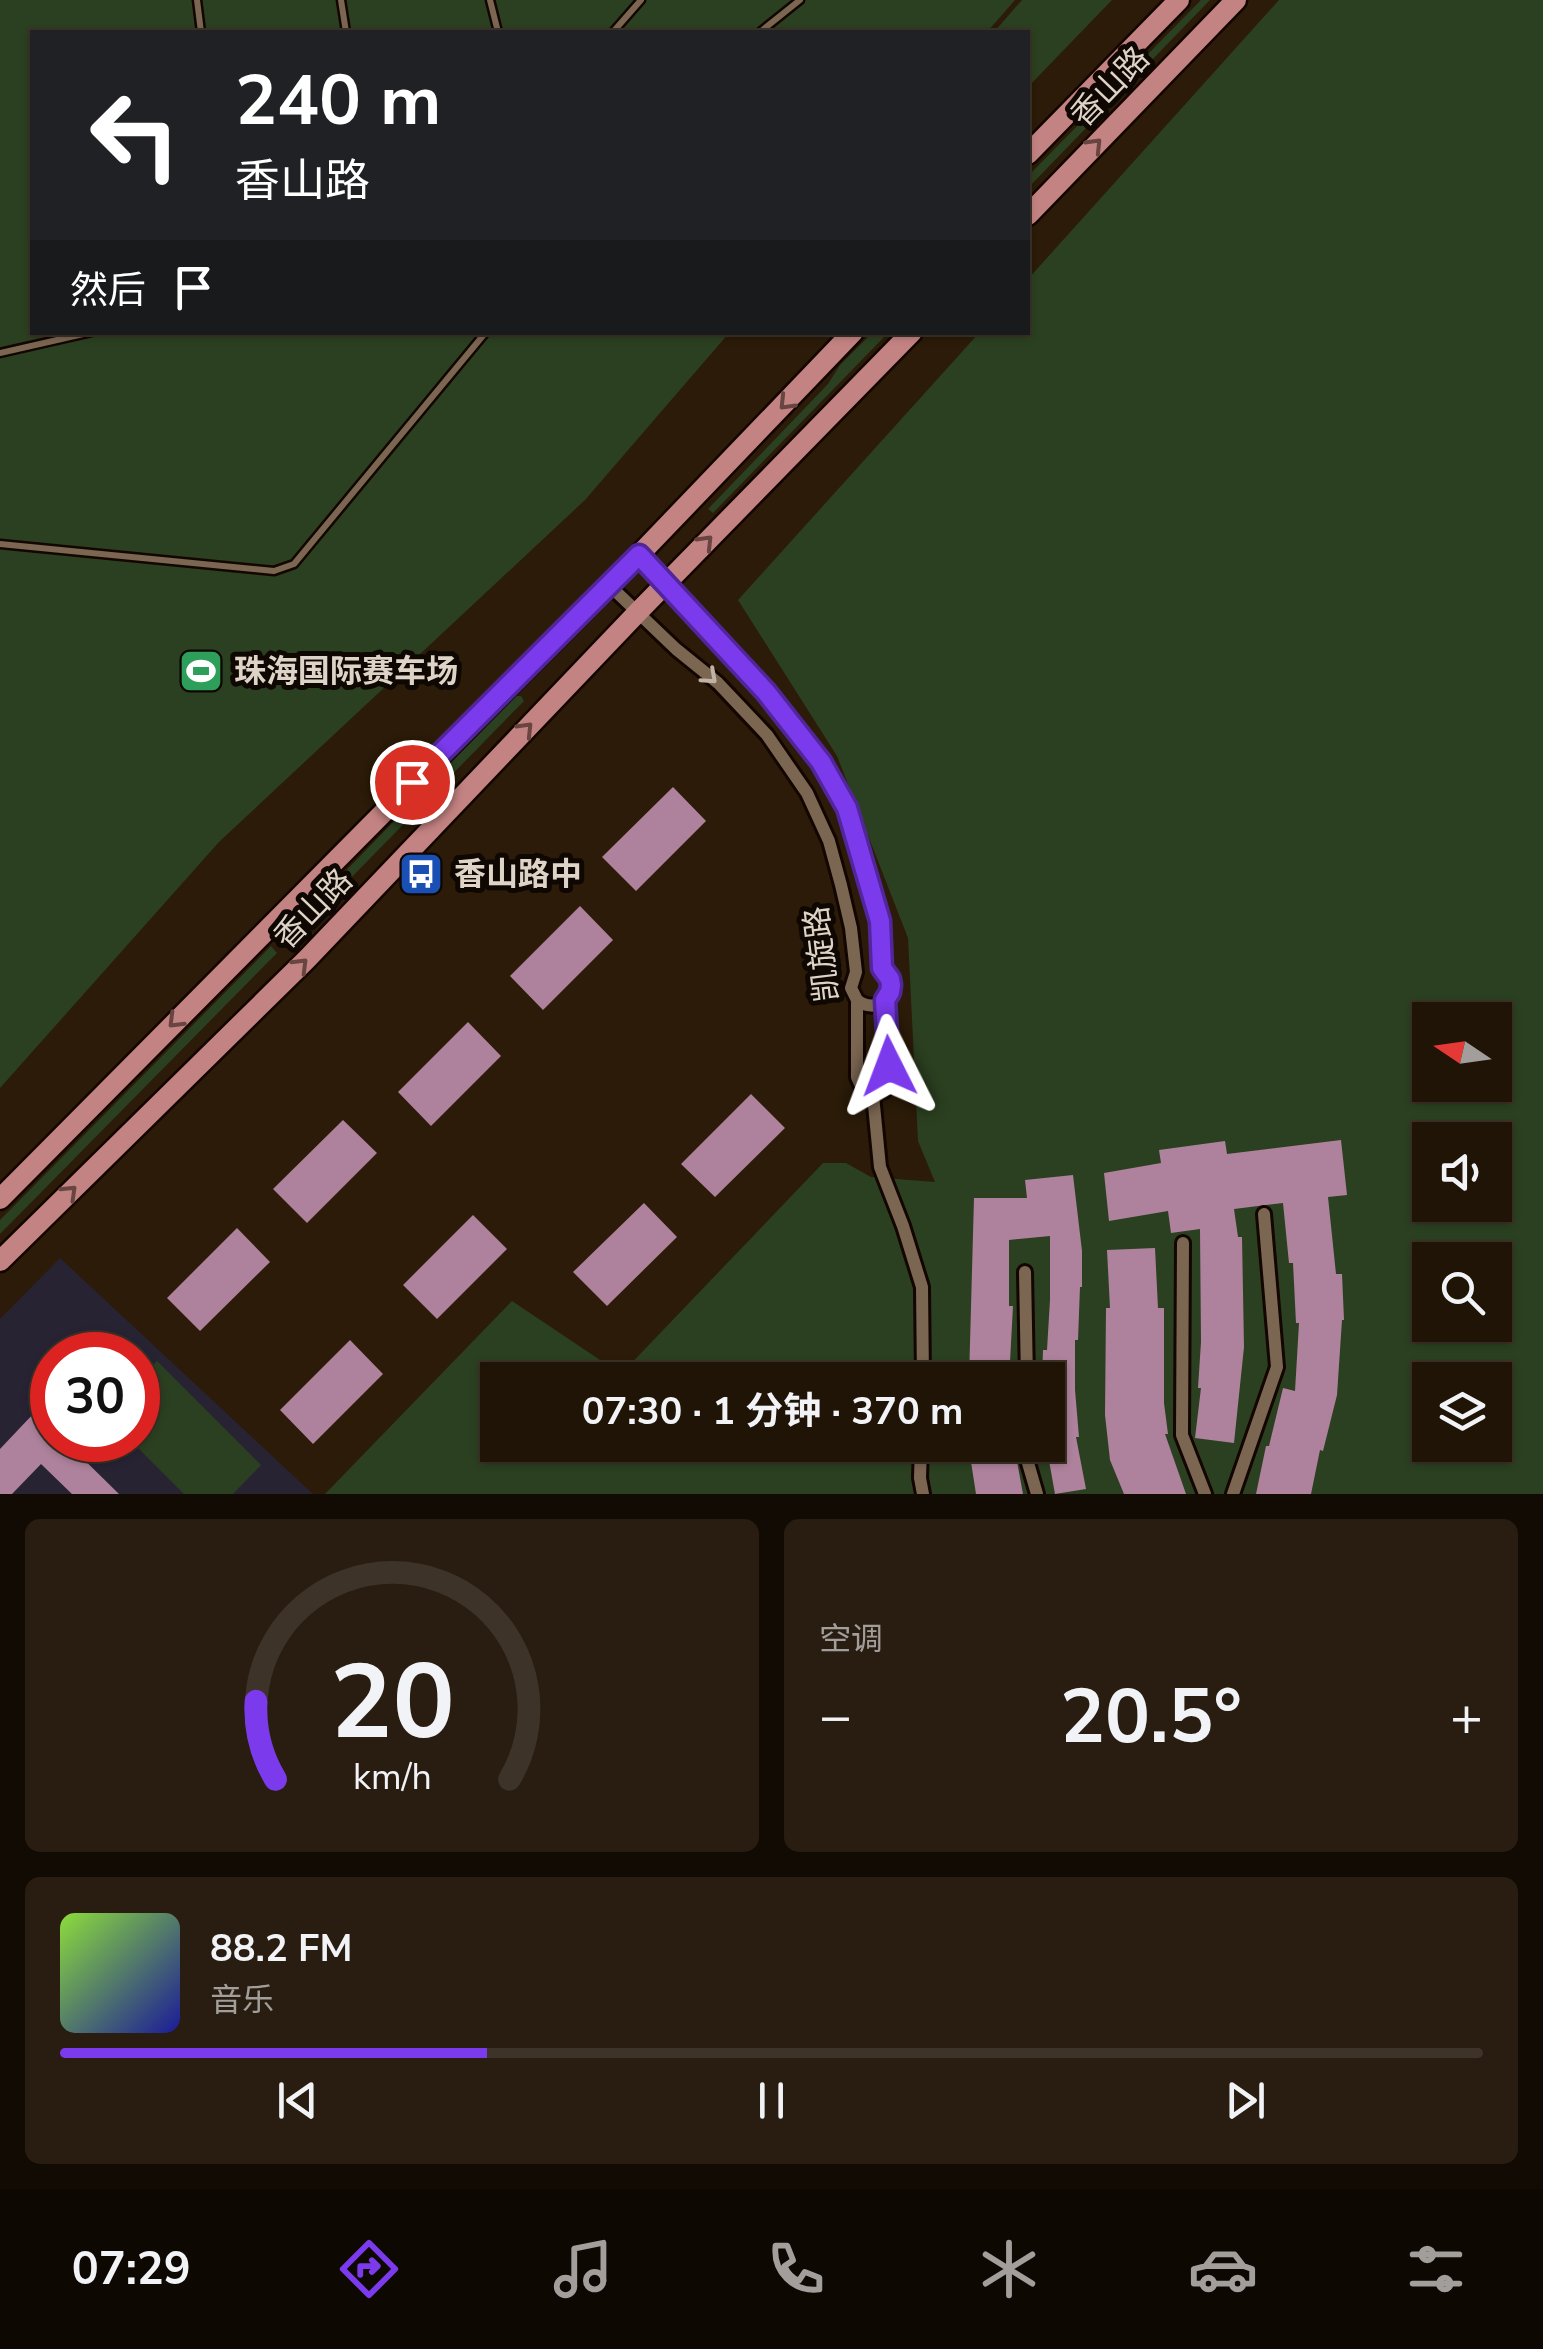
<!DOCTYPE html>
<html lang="zh">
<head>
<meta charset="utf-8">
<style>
	:root { --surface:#201406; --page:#281d10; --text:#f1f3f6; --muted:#a29e9b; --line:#3d3328; --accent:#7c3aed }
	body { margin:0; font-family:"Nunito Sans","Noto Sans SC",sans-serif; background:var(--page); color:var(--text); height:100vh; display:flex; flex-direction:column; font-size:38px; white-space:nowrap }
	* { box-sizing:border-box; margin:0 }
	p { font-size:32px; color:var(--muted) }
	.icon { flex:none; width:55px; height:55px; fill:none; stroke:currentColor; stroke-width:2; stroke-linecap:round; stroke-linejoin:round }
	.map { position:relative; height:1494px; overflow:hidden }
	.drawer { display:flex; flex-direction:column; gap:25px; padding:25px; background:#120b03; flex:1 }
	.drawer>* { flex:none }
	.banner { position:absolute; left:30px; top:30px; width:1000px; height:305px; border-radius:0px; box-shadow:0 2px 8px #0004,0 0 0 2px var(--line); background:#202124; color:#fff; overflow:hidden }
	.needle { width:65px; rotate:283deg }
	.buttons { position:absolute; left:1412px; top:1002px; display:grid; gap:20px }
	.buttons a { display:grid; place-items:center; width:100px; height:100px; border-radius:0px; background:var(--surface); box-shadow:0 2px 8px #0004,0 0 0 2px var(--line); font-size:50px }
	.speed { position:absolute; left:30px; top:1332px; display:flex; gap:20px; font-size:50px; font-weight:700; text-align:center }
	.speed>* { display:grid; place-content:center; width:130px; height:130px; border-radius:50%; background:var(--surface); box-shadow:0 2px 8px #0004,0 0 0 2px var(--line); line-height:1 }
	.speed .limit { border:15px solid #d22; background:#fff; color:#111 }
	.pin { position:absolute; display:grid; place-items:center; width:85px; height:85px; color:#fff; margin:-42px; border:5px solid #fff; border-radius:50%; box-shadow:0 2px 10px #0007 }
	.me { position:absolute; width:110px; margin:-55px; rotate:357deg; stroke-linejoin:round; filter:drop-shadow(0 0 8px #0008) }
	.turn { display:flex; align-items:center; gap:35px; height:210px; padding:0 40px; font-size:45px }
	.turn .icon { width:130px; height:130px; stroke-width:2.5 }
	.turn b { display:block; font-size:70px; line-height:85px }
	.then { display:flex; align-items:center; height:95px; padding:0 40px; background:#0003; gap:20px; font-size:38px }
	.big { font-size:75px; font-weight:700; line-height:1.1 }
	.drawer .card { flex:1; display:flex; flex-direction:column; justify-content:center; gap:15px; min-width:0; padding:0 35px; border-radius:15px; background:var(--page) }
	.drawer .dial { align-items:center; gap:0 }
	.dial svg { height:260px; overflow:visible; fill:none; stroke:var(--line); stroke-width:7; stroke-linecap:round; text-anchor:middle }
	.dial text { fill:var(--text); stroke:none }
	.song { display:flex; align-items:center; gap:30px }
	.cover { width:120px; height:120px; border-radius:15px; background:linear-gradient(135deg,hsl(90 70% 55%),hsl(240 70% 35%)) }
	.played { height:10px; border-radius:5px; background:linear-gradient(90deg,var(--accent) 30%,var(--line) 30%) }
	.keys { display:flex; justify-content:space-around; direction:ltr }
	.heat { display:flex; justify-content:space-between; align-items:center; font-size:55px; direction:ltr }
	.drawer .tiles { flex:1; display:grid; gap:25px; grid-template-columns:1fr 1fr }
	.card:last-child { grid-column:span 2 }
	.trip { position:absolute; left:480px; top:1362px; width:585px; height:100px; border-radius:0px; background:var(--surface); box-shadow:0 2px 8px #0004,0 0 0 2px var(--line); font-weight:700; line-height:100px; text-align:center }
	.menu { display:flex; height:160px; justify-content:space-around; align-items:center; background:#0d0802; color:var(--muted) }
	.menu .icon { width:70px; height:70px }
	.menu .selected { color:var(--accent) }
	.menu b { font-size:45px; color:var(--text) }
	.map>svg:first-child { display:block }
	.education { fill:#282333; fill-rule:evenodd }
	.green { fill:#2b4020; fill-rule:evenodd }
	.building { fill:#ae829c }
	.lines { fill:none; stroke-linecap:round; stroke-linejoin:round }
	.lane-casing { stroke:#130500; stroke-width:11 }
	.street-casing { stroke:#130500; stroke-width:18 }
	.primary-casing { stroke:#130500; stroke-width:25 }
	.lane { stroke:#7b6652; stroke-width:6 }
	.street { stroke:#7b6652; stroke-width:12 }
	.primary { stroke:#c48383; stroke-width:20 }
	.oneway { stroke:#694542 }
	.oneway2 { stroke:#c0b2a4 }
	.route-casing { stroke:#51269a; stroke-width:25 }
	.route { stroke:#7c3aed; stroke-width:18 }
	.labels { text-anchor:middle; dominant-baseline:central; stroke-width:10; stroke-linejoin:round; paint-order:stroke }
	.street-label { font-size:32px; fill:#ded3c7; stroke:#0e0702 }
	.poi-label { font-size:32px; font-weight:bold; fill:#ded3c7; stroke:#0e0702; text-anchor:start }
</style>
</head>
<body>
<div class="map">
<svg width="1543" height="1494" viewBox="0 0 1543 1494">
	<rect width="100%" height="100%" fill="#2b1b08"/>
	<path class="education" d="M60 1258 313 1494H0V1319ZM52 1355H138V1440H52Z"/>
	<path class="green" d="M0 0H1015L987 32H32V332L729 333 585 500 219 842 0 1088Z
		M1022 0H1112L1028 87V32H994Z
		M1201 0H1210L1028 188V176Z
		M1279 0H1543V1494H325L512 1301 621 1374 823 1163H846L871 1177 935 1182 918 1141 908 938 837 756 738 600 979 333 1028 332V279ZM1430 1020H1495V1085H1430ZM1430 1140H1495V1205H1430ZM1430 1260H1495V1325H1430ZM498 1380H1048V1445H498ZM1430 1380H1495V1445H1430Z
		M872 333H888L713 513 708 509 828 384 840 365Z
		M516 696H521L524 701 302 928 296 922Z
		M271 946 277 953 0 1234V1220Z
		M157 1361 261 1465 233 1494H184L130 1440H138V1381Z"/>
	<path class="building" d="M673 787 706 821 636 891 602 857Z
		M580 906 613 940 543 1010 510 976Z
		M468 1022 501 1056 431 1126 398 1092Z
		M751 1094 785 1128 715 1197 681 1164Z
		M343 1120 377 1153 307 1223 273 1189Z
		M1341 1140 1347 1195 1328 1197 1336 1274H1342L1344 1320H1342L1337 1395 1323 1451 1320 1450 1311 1494H1256L1266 1446H1269L1283 1388 1295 1391 1299 1323H1296L1293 1263H1289L1283 1203 1234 1209 1238 1237H1242L1244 1347 1234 1443 1195 1438 1201 1388H1198L1201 1342 1200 1229 1171 1233 1168 1211 1109 1221 1104 1173 1161 1163 1159 1150 1225 1141 1227 1154Z
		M1073 1175 1082 1251V1287H1080L1078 1340H1075V1390L1079 1437H1076L1086 1489 1055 1494 1048 1455V1380H1042L1043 1350H1047L1050 1300V1236L1009 1240V1306H1013L1009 1380H969L974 1198H1027L1025 1180Z
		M644 1203 677 1237 607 1306 573 1272Z
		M473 1215 507 1249 437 1319 403 1285Z
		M237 1228 270 1262 200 1331 167 1298Z
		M1155 1248 1158 1308H1164V1403L1168 1434H1165L1186 1494H1124L1110 1460 1105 1415 1106 1308H1110L1107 1250Z
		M350 1340 383 1374 313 1444 280 1410Z
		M35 1412 52 1429V1440H64L119 1494H72L41 1464 12 1494H0V1449Z
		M996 1445H1014L1023 1494H976L969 1449Z"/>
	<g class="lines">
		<defs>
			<path id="lane" d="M197 0 201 32
				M341 0 346 32
				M490 0 498 32
				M613 32 641 0
				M760 32 800 0
				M0 353 92 332
				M0 544 274 571 294 564 486 332"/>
			<path id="street" d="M639 555 766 692 821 762 847 808 880 921 882 969 890 979 891 985 890 992 885 1000 890 1082 884 1091 873 1095
				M608 584 676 649 718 683 767 735 807 793 829 841 841 885 851 928 856 972 851 988 857 1000V1077L864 1093 873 1095
				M857 1000C866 1007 876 1008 885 1000
				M873 1095 880 1167 903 1226 922 1287 923 1380
				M1183 1243 1182 1435 1205 1494
				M1025 1272 1027 1380
				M921 1445 920 1478 923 1494
				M1028 1445V1463L1037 1494
				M1233 1494 1277 1367 1264 1214"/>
			<path id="primary" d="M1028 154 1179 0
				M1028 215 1236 0
				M0 1199 639 555 853 332
				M0 1261 307 959 638 612 912 332"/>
		</defs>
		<use href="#lane" class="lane-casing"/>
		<use href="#street" class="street-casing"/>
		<use href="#primary" class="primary-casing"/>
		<use href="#lane" class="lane"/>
		<use href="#street" class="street"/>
		<use href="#primary" class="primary"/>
	</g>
	<defs><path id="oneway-chevron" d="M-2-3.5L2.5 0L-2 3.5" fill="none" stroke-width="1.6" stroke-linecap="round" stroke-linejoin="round" transform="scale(2.5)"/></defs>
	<g class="oneway">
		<use href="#oneway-chevron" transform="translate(1095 145) rotate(-46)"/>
		<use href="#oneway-chevron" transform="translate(786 403) rotate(134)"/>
		<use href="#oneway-chevron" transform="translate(706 542) rotate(-46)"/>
		<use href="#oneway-chevron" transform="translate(526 729) rotate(-46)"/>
		<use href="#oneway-chevron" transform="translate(301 965) rotate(-45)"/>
		<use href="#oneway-chevron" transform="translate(175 1021) rotate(135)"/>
		<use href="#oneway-chevron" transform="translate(70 1192) rotate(-44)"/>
	</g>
	<use class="oneway2" href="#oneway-chevron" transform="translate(710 677) rotate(42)"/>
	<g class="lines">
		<defs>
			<path id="route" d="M412 782 639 555 766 692 821 762 847 808 880 921 882 968 890 979 891 985 890 992 885 1000 889 1066"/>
		</defs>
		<use href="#route" class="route-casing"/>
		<use href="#route" class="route"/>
	</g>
	<defs>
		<symbol id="stadium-square" viewBox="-11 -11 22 22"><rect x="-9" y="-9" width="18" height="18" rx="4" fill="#2e9e5b" stroke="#0e0702"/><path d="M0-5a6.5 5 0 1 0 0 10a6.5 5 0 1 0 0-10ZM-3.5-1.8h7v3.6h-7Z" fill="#fff"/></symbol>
		<symbol id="bus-square" viewBox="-11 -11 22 22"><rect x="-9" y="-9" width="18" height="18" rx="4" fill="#1a4fb4" stroke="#0e0702"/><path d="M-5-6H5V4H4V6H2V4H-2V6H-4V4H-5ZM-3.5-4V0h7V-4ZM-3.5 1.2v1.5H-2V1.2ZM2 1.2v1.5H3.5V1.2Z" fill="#fff"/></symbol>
	</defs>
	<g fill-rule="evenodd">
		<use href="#stadium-square" x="176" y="646" width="50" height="50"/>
		<use href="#bus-square" x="396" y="849" width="50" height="50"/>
	</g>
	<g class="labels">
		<g class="street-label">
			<text transform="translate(1110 87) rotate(-46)">香山路</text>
			<text transform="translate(313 909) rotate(-46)">香山路</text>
			<text transform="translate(822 954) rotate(-97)">凯旋路</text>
		</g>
		<g class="poi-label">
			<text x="234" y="671">珠海国际赛车场</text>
			<text x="454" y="874">香山路中</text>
		</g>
	</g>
</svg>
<div class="buttons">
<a><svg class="needle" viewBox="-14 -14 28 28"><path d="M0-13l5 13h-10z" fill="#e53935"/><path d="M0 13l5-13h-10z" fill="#a29e9b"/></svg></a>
<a><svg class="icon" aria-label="sound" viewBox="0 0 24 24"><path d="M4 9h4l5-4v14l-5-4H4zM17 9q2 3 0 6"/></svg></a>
<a><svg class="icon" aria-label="search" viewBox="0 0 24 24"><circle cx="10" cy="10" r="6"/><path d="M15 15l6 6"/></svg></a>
<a><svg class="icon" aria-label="layers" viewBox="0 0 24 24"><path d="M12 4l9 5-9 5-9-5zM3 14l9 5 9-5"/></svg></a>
</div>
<div class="speed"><div class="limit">30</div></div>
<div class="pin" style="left:412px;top:782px;background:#d93025"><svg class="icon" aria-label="arrive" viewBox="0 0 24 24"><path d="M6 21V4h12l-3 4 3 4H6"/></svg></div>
<svg class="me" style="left:889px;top:1066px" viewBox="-20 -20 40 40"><path d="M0-17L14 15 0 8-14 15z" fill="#7c3aed" stroke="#fff" stroke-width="4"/></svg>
<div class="trip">07:30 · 1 分钟 · 370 m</div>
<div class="banner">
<div class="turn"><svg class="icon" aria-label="left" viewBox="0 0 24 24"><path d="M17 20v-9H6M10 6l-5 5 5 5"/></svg><div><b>240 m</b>香山路</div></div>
<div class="then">然后<svg class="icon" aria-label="arrive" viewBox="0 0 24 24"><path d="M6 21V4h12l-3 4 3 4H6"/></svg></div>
</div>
</div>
<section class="drawer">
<div class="tiles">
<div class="card dial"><svg viewBox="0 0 100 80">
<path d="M14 69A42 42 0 1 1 86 69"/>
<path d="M14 69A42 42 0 0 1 8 45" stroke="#7c3aed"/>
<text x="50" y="56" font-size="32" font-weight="700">20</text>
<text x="50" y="72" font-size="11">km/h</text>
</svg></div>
<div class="card"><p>空调</p>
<div class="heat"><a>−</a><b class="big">20.5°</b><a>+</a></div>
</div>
<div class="card">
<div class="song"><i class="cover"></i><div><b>88.2 FM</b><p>音乐</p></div></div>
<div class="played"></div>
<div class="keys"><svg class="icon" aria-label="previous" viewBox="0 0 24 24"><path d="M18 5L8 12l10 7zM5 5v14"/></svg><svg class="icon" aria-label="pause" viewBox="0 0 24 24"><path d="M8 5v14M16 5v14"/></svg><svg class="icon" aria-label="next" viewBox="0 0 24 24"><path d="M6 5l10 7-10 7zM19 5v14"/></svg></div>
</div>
</div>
</section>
<nav class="menu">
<b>07:29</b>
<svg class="icon selected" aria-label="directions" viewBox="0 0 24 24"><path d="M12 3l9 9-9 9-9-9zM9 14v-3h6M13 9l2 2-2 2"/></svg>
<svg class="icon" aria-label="music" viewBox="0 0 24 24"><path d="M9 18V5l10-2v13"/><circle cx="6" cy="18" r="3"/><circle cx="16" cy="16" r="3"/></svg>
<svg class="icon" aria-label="phone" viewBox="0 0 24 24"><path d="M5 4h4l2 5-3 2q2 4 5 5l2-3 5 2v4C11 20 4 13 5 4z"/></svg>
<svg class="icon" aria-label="climate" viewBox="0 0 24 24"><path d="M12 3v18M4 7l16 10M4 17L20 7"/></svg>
<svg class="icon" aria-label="car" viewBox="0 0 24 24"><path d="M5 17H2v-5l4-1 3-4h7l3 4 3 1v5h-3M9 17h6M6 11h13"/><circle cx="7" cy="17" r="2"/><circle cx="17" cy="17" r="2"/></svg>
<svg class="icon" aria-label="filters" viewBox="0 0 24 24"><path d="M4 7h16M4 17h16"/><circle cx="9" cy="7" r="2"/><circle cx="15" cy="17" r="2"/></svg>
</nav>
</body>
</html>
